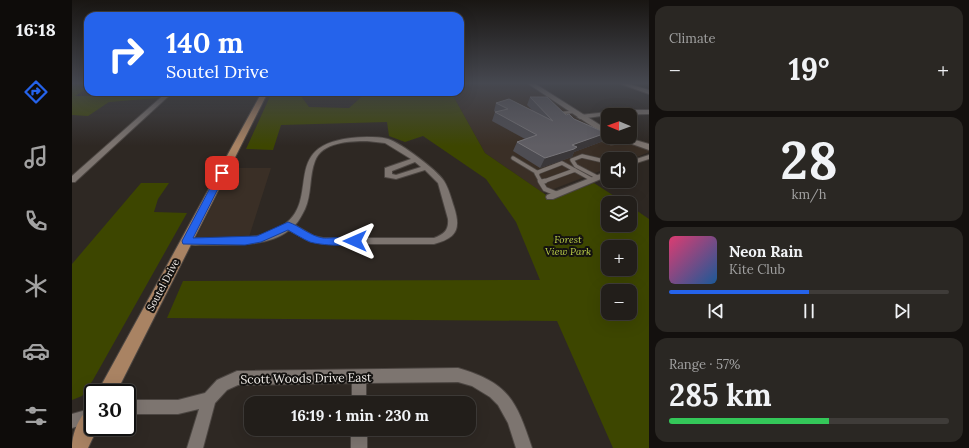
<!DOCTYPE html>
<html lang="en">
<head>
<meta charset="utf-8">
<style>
	:root { --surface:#221e1a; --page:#2a2723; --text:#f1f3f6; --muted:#a2a2a2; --line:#3f3c39; --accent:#2563eb }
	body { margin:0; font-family:Lora,serif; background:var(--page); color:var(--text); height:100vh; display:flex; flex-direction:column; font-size:15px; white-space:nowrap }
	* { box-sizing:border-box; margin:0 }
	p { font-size:13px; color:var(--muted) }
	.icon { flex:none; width:22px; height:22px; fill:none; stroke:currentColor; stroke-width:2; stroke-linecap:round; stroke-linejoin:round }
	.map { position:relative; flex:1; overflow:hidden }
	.details { display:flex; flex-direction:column; gap:6px; padding:6px; background:#13100e; width:320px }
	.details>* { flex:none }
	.top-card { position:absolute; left:12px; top:12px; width:380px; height:84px; border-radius:12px; box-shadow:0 4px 16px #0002,0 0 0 1px var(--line); background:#2563eb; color:#fff; overflow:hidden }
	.needle { width:26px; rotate:271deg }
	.fabs { position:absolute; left:529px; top:108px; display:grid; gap:8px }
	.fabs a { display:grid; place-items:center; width:36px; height:36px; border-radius:8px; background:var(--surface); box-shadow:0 4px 16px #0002,0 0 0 1px var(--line); font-size:20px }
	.speed { position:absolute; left:12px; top:384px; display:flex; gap:8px; font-size:20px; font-weight:700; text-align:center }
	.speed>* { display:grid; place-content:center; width:52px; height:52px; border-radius:50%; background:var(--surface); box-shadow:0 4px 16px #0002,0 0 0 1px var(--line); line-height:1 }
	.speed .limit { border:2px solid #111; border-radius:6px; background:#fff; color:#111 }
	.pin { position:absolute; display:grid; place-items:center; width:34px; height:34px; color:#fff; margin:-17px; border-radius:8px; box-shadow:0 2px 6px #0006 }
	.me { position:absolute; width:44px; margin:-22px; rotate:270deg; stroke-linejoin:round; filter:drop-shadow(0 0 3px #0008) }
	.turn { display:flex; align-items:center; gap:14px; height:84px; padding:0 16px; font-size:18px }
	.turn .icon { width:52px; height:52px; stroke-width:2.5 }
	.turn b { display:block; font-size:28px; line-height:34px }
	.big { font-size:30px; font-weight:800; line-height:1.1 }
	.details .widget { flex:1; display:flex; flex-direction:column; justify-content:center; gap:6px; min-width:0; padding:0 14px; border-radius:12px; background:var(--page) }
	.details .dial { align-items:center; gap:0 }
	.dial b { font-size:52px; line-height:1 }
	.song { display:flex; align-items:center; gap:12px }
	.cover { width:48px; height:48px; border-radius:6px; background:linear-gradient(135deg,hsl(340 70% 55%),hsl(210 70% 35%)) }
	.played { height:4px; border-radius:2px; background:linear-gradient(90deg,var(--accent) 50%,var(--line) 50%) }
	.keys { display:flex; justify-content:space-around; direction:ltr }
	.heat { display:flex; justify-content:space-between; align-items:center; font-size:22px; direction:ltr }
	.charge { height:6px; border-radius:3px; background:linear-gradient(90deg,#34c759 57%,var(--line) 0) }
	.trip { position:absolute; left:172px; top:396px; width:232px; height:40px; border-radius:12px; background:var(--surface); box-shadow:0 4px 16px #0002,0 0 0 1px var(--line); font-weight:800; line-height:40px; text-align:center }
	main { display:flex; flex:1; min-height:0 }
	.dock { display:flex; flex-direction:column; width:72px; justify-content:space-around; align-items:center; background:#0e0c0a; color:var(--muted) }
	.dock .icon { width:28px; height:28px }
	.dock .on { color:var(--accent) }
	.dock b { font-size:18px; color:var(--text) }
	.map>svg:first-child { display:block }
	.built { fill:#3a2f26 }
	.green { fill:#3d4600; fill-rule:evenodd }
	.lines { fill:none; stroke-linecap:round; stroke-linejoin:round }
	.service-far2-casing { stroke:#4c4642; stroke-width:3.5 }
	.service-far1-casing { stroke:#4c4642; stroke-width:5 }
	.service-casing { stroke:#4c4642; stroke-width:6 }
	.minor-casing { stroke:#4c4642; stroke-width:2 }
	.tertiary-casing { stroke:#4c4642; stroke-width:2 }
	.primary-casing { stroke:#4c4642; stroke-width:2 }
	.service-far2 { stroke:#7d7570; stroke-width:2.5 }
	.service-far1 { stroke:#7d7570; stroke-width:3.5 }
	.service { stroke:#7d7570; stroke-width:4.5 }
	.minor { fill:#7d7570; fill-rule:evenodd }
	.tertiary { fill:#7d7570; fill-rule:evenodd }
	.primary { fill:#a98363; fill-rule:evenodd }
	.wall { fill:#4e4d53 }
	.shaded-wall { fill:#3a3739 }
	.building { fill:#605e64; stroke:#777579 }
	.route { fill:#2563eb; stroke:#184099 }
	.labels { text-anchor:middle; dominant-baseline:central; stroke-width:4; stroke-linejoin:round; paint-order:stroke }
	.park-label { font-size:10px; font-style:italic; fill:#bdd149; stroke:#141210 }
	.street-label { font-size:10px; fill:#f2eeea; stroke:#141210 }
	.near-street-label { font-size:12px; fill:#f2eeea; stroke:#141210 }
</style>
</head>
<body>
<main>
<nav class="dock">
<b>16:18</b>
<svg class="icon on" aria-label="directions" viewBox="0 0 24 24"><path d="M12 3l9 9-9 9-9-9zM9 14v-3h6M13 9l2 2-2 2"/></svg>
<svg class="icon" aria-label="music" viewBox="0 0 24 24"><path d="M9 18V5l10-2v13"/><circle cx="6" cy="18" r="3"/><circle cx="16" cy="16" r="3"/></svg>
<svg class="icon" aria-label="phone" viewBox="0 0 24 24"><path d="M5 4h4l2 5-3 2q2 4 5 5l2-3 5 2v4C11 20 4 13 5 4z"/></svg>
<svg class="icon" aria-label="climate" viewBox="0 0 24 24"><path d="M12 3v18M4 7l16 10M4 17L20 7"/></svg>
<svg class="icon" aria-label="car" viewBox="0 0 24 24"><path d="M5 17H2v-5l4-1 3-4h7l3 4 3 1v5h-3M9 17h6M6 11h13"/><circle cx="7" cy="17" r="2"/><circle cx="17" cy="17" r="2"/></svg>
<svg class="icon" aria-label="filters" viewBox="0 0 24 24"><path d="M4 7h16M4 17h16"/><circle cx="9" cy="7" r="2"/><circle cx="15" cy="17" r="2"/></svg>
</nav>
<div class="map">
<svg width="577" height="448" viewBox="0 0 577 448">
	<rect width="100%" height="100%" fill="#2e2823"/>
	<path class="built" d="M388 83H454L536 137 577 149V152L558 160 536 159V168L471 193 413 153 379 92H388Z
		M159 168H199L177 237 124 238Z"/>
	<path class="green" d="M0 83H16V88L3 96H39L45 92H95L87 98 37 102 16 116 0 115Z
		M200 92H226L237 107 277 108 295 92H379L413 153 480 199 522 183 553 203H536V225H558V206L577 219V448H541L485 321 95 318 111 281 468 280 444 222 414 179 351 136 333 142 317 136 315 122 209 125 201 150 174 149ZM536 247H558V269H536ZM536 291H558V313H536Z
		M69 183H97L86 199 82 212 115 213 21 380 10 396 0 400V264Z"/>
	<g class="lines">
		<defs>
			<path id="service-far2" d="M252 92 253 95 281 94
				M236 95H253
				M491 117 490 113 500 112"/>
			<path id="service-far1" d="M524 137 539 143 553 141
				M441 158 466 173
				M525 177 504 166 500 160 510 156 536 162
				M469 182 464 173 490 163 519 179
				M470 182 503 170"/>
			<path id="service" d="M468 181 473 189 485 194
				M469 182 473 181"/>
			<path id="minor" d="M546 83H553L577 90V94Z
				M95 92H101L3 182H0V176Z
				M555 110H577V114L536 115 508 119 505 117 508 115Z
				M295 137C302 137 309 137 316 139 329 143 365 170 372 181 377 189 379 198 382 207 389 229 385 238 362 244H251L237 241 217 230C198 247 157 245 132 245 125 245 117 246 111 243L109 241 111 239 114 238C144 238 180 243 207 228 256 201 198 139 295 137ZM295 141 313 143 339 159 313 168V177L324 179 353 170 366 183 376 219C377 230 372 234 362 238H251L242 236 223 225C227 221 230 215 233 209 240 194 237 176 243 161 250 142 278 141 295 141ZM343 162 349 167 324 175 320 174V171Z
				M577 155V159L558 165V161Z
				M536 171V176L481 199H475L474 197 475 195Z
				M386 368C437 383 444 400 460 448H444L436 423 426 405 418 397 400 386 386 382 294 383V403H280V383L166 385 155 390 143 403 131 448H115L127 409 106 414H55V400H106L133 393 145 380 165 371Z
				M21 408V422L0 428V414Z
				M279 429H295V448H279Z"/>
			<path id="tertiary" d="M455 83H462L536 130V137Z
				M540 137H553L577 144V150Z"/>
			<path id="primary" d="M190 92H196L44 393H25Z
				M21 407V427H26L16 448H0C0 434 7 413 21 407Z"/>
		</defs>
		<use href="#service-far2" class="service-far2-casing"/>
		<use href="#service-far1" class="service-far1-casing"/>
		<use href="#service" class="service-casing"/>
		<use href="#minor" class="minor-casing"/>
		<use href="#tertiary" class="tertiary-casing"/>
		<use href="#primary" class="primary-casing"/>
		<use href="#service-far2" class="service-far2"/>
		<use href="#service-far1" class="service-far1"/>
		<use href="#service" class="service"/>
		<use href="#minor" class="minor"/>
		<use href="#tertiary" class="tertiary"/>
		<use href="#primary" class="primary"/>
	</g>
	<path class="wall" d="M458 97 494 115 534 133 529 142 502 152 500 157 497 158 468 168 441 151 445 142 453 139 420 121 423 112 422 111 424 103 460 110 455 105Z"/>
	<path class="shaded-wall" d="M534 133 529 142 502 152 500 157 497 158 468 168 473 158 500 145Z"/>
	<path class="building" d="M458 97H475L494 115 497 114 502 119 534 133 500 145 505 147 502 149 473 158 445 142 465 135 423 112 436 109 424 103 437 99 481 121Z"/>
	<linearGradient id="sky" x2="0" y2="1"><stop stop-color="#191613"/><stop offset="0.57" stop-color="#464850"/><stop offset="1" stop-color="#464850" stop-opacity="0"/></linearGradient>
	<rect width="577" height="146" fill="url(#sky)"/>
	<path class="route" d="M150 171 154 173 121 238 185 236 216 222C228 226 238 236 251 238 259 239 283 234 287 241 283 248 247 245 238 242 231 239 223 234 216 230L189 242 173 245 111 244 110 241 146 173Z"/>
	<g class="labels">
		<g class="park-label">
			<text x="496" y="239">Forest<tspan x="496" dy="12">View Park</tspan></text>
		</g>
		<g class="street-label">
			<text transform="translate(91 285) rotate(-62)">Soutel Drive</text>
		</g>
		<g class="near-street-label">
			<text transform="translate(234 378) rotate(-1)">Scott Woods Drive East</text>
		</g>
	</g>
</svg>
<div class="fabs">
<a><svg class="needle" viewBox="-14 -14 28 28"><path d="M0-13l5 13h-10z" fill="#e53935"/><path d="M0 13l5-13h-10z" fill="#a2a2a2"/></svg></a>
<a><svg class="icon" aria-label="sound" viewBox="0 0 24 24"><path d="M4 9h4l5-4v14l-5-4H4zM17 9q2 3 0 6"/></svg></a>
<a><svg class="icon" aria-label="layers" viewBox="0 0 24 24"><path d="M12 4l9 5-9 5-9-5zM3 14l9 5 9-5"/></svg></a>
<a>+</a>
<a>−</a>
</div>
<div class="speed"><div class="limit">30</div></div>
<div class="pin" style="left:150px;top:173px;background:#d93025"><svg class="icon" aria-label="arrive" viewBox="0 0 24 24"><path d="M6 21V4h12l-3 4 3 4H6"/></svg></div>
<svg class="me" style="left:283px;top:241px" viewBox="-20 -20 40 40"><path d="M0-17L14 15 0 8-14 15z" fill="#2563eb" stroke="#fff" stroke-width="4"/></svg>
<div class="trip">16:19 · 1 min · 230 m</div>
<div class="top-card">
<div class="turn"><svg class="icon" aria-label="right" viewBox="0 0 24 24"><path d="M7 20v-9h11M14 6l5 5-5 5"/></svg><div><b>140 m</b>Soutel Drive</div></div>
</div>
</div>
<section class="details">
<div class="widget"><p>Climate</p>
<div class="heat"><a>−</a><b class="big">19°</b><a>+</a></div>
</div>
<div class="widget dial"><b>28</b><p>km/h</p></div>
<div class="widget">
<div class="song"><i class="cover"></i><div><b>Neon Rain</b><p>Kite Club</p></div></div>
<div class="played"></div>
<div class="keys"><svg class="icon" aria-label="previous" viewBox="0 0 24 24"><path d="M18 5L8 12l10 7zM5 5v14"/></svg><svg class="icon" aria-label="pause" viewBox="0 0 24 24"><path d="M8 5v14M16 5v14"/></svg><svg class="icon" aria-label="next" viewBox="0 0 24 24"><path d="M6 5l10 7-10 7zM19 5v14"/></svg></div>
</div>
<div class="widget"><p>Range · 57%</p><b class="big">285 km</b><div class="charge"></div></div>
</section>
</main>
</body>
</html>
